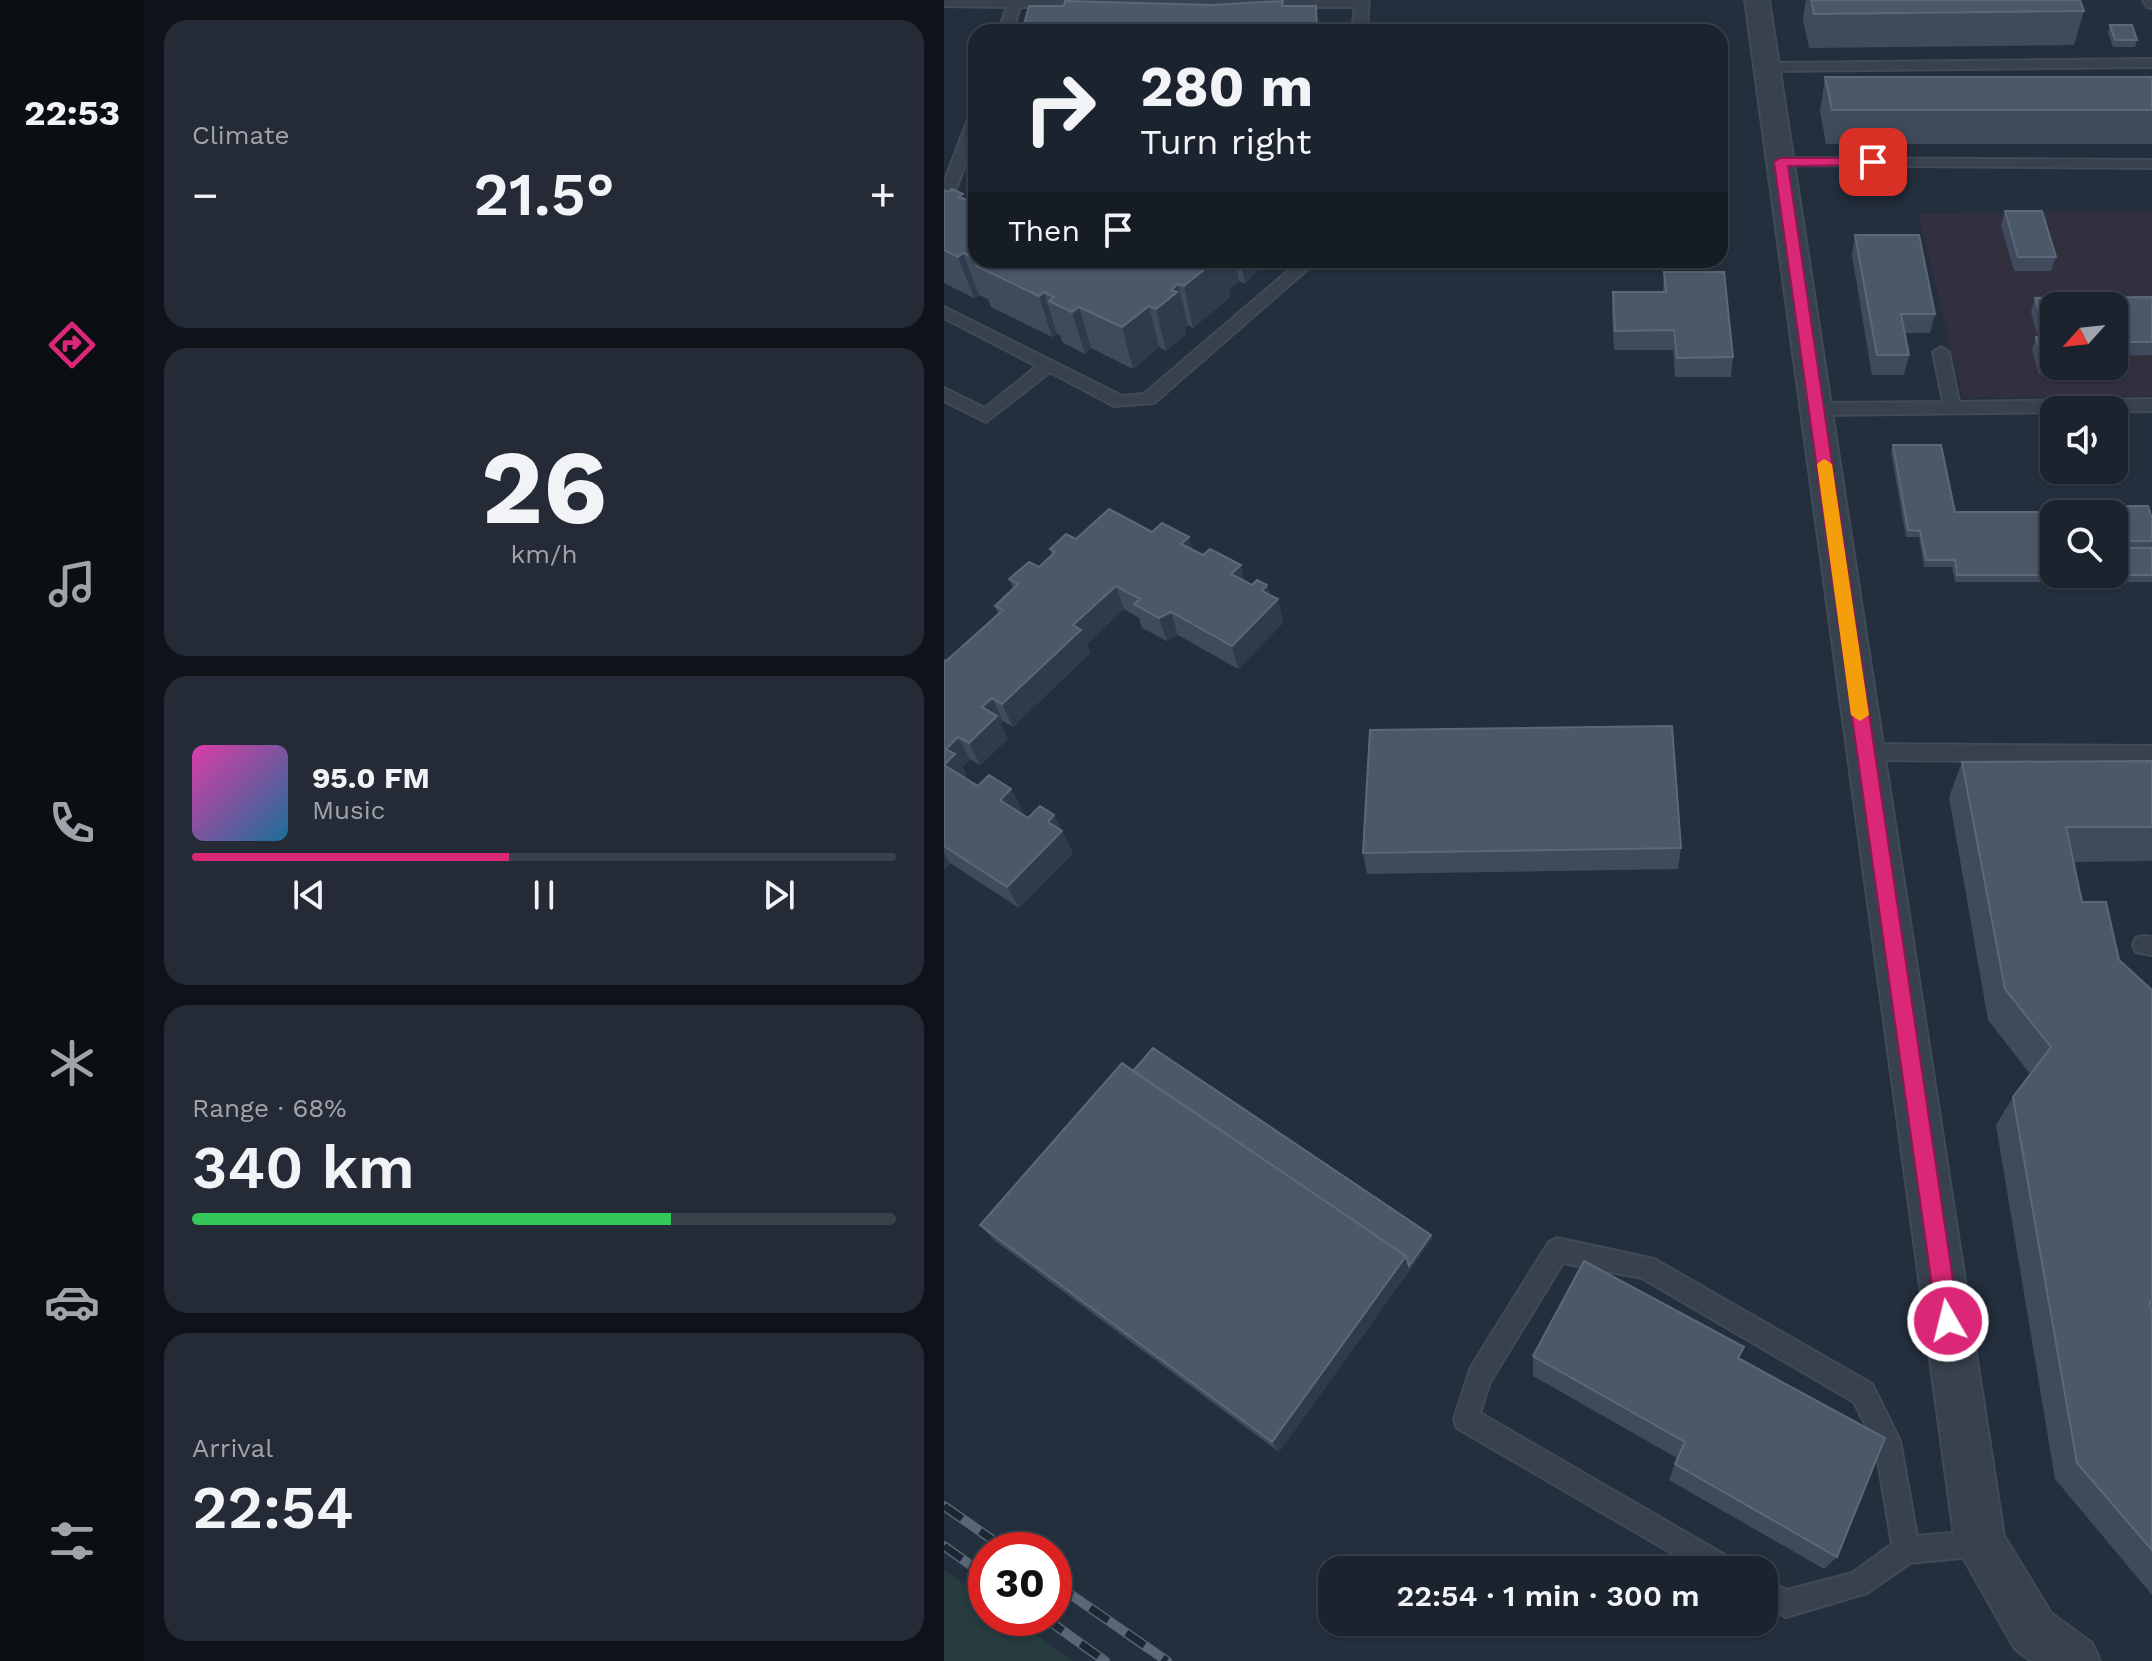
<!DOCTYPE html>
<html lang="en">
<head>
<meta charset="utf-8">
<style>
	:root { --surface:#1b232e; --page:#242b36; --text:#f1f3f6; --muted:#a0a4aa; --line:#39404a; --accent:#db2777 }
	body { margin:0; font-family:"Work Sans",sans-serif; background:var(--page); color:var(--text); height:100vh; display:flex; flex-direction:column; font-size:30px; white-space:nowrap }
	* { box-sizing:border-box; margin:0 }
	p { font-size:26px; color:var(--muted) }
	.icon { flex:none; width:44px; height:44px; fill:none; stroke:currentColor; stroke-width:2; stroke-linecap:round; stroke-linejoin:round }
	.map { position:relative; flex:1; overflow:hidden }
	.details { display:flex; flex-direction:column; gap:20px; padding:20px; background:#0f1319; width:800px }
	.details>* { flex:none }
	.hud { position:absolute; left:24px; top:24px; width:760px; height:244px; border-radius:24px; box-shadow:0 2px 6px #0004,0 0 0 2px var(--line); background:#1b232e; color:var(--text); overflow:hidden }
	.needle { width:52px; rotate:243deg }
	.fabs { position:absolute; left:1096px; top:292px; display:grid; gap:16px }
	.fabs a { display:grid; place-items:center; width:88px; height:88px; border-radius:16px; background:var(--surface); box-shadow:0 2px 6px #0004,0 0 0 2px var(--line); font-size:40px }
	.speed { position:absolute; left:24px; top:1532px; display:flex; gap:16px; font-size:40px; font-weight:700; text-align:center }
	.speed>* { display:grid; place-content:center; width:104px; height:104px; border-radius:50%; background:var(--surface); box-shadow:0 2px 6px #0004,0 0 0 2px var(--line); line-height:1 }
	.speed .limit { border:12px solid #d22; background:#fff; color:#111 }
	.pin { position:absolute; display:grid; place-items:center; width:68px; height:68px; color:#fff; margin:-34px; border-radius:16px; box-shadow:0 4px 12px #0006 }
	.me { position:absolute; width:88px; margin:-44px; rotate:352deg; stroke-linejoin:round; filter:drop-shadow(0 0 6px #0008) }
	.turn { display:flex; align-items:center; gap:28px; height:168px; padding:0 40px; font-size:36px }
	.turn .icon { width:104px; height:104px; stroke-width:2.5 }
	.turn b { display:block; font-size:56px; line-height:68px }
	.then { display:flex; align-items:center; height:76px; padding:0 40px; background:#0003; gap:16px; font-size:30px }
	.big { font-size:60px; font-weight:600; line-height:1.1 }
	.details .widget { flex:1; display:flex; flex-direction:column; justify-content:center; gap:12px; min-width:0; padding:0 28px; border-radius:24px; background:var(--page) }
	.details .dial { align-items:center; gap:0 }
	.dial b { font-size:104px; line-height:1 }
	.song { display:flex; align-items:center; gap:24px }
	.cover { width:96px; height:96px; border-radius:12px; background:linear-gradient(135deg,hsl(320 70% 55%),hsl(200 70% 35%)) }
	.played { height:8px; border-radius:4px; background:linear-gradient(90deg,var(--accent) 45%,var(--line) 45%) }
	.keys { display:flex; justify-content:space-around; direction:ltr }
	.heat { display:flex; justify-content:space-between; align-items:center; font-size:44px; direction:ltr }
	.charge { height:12px; border-radius:6px; background:linear-gradient(90deg,#34c759 68%,var(--line) 0) }
	.trip { position:absolute; left:374px; top:1556px; width:460px; height:80px; border-radius:24px; background:var(--surface); box-shadow:0 2px 6px #0004,0 0 0 2px var(--line); font-weight:600; line-height:80px; text-align:center }
	main { display:flex; flex:1; min-height:0 }
	.dock { display:flex; flex-direction:column; width:144px; justify-content:space-around; align-items:center; background:#0b0e12; color:var(--muted) }
	.dock .icon { width:56px; height:56px }
	.dock .current { color:var(--accent) }
	.dock b { font-size:36px; color:var(--text) }
	.map>svg:first-child { display:block }
	.medical { fill:#32303f; fill-rule:evenodd }
	.green { fill:#263c3f }
	.lines { fill:none; stroke-linecap:round; stroke-linejoin:round }
	.lane-casing { stroke:#414a57; stroke-width:4 }
	.street-casing { stroke:#414a57; stroke-width:4 }
	.lane { fill:#38414e; fill-rule:evenodd }
	.street { fill:#38414e; fill-rule:evenodd }
	.rail-casing { stroke:#5a6575; stroke-width:10 }
	.rail { stroke:#1d2633; stroke-width:7; stroke-dasharray:22; stroke-linecap:butt }
	.wall { fill:#3f4b5c; fill-rule:evenodd }
	.shaded-wall { fill:#2f3b4b }
	.building { fill:#4b5868; stroke:#5c6777; stroke-width:2 }
	.route { fill:#db2777; stroke:#8e194d; stroke-width:2 }
	.slow { fill:#f59e0b }
</style>
</head>
<body>
<main>
<nav class="dock">
<b>22:53</b>
<svg class="icon current" aria-label="directions" viewBox="0 0 24 24"><path d="M12 3l9 9-9 9-9-9zM9 14v-3h6M13 9l2 2-2 2"/></svg>
<svg class="icon" aria-label="music" viewBox="0 0 24 24"><path d="M9 18V5l10-2v13"/><circle cx="6" cy="18" r="3"/><circle cx="16" cy="16" r="3"/></svg>
<svg class="icon" aria-label="phone" viewBox="0 0 24 24"><path d="M5 4h4l2 5-3 2q2 4 5 5l2-3 5 2v4C11 20 4 13 5 4z"/></svg>
<svg class="icon" aria-label="climate" viewBox="0 0 24 24"><path d="M12 3v18M4 7l16 10M4 17L20 7"/></svg>
<svg class="icon" aria-label="car" viewBox="0 0 24 24"><path d="M5 17H2v-5l4-1 3-4h7l3 4 3 1v5h-3M9 17h6M6 11h13"/><circle cx="7" cy="17" r="2"/><circle cx="17" cy="17" r="2"/></svg>
<svg class="icon" aria-label="filters" viewBox="0 0 24 24"><path d="M4 7h16M4 17h16"/><circle cx="9" cy="7" r="2"/><circle cx="15" cy="17" r="2"/></svg>
</nav>
<section class="details">
<div class="widget"><p>Climate</p>
<div class="heat"><a>−</a><b class="big">21.5°</b><a>+</a></div>
</div>
<div class="widget dial"><b>26</b><p>km/h</p></div>
<div class="widget">
<div class="song"><i class="cover"></i><div><b>95.0 FM</b><p>Music</p></div></div>
<div class="played"></div>
<div class="keys"><svg class="icon" aria-label="previous" viewBox="0 0 24 24"><path d="M18 5L8 12l10 7zM5 5v14"/></svg><svg class="icon" aria-label="pause" viewBox="0 0 24 24"><path d="M8 5v14M16 5v14"/></svg><svg class="icon" aria-label="next" viewBox="0 0 24 24"><path d="M6 5l10 7-10 7zM19 5v14"/></svg></div>
</div>
<div class="widget"><p>Range · 68%</p><b class="big">340 km</b><div class="charge"></div></div>
<div class="widget"><p>Arrival</p><b class="big">22:54</b></div>
</section>
<div class="map">
<svg width="1208" height="1661" viewBox="0 0 1208 1661">
	<rect width="100%" height="100%" fill="#242f3e"/>
	<path class="medical" d="M1208 211V396L1019 398 974 214ZM1110 306H1170V366H1110Z"/>
	<path class="green" d="M0 1570 42 1600V1618H68L129 1661H0Z"/>
	<g class="lines">
		<defs>
			<path id="lane" d="M0 0H422L425 3 422 32H408L411 7H76L68 32H54L63 7 0 6Z
				M1199 0H1208V8L1203 7Z
				M1208 59V67L823 71 816 67 823 63Z
				M32 113V136L7 202 0 207V183L25 117Z
				M836 158 1208 160V168L831 165 829 162Z
				M357 260H374L210 403 170 406 106 372 42 422 0 401V388L41 408 93 366 0 318V307L178 396 200 394Z
				M997 347 1005 352 1015 402 1208 399V411L873 415 865 409 873 403 999 402 989 352Z
				M921 744 1208 746V762L921 760 914 758 911 752 914 746Z
				M1199 936 1208 937V955L1192 952 1189 945 1192 938Z
				M613 1238 710 1259 928 1384 956 1441 973 1536 1036 1530 1045 1534 1049 1543 1045 1552 1036 1556 966 1563 923 1593 842 1617 820 1606V1579L843 1590 908 1573 948 1544 931 1443 910 1402 698 1278 619 1263 546 1382 536 1413 791 1561 795 1570H757L513 1428 510 1419 527 1367 605 1242Z"/>
			<path id="street" d="M801 0H825L1060 1536 1107 1613 1148 1643 1156 1661H1087L1071 1649 1011 1543Z"/>
		</defs>
		<use href="#lane" class="lane-casing"/>
		<use href="#street" class="street-casing"/>
		<use href="#lane" class="lane"/>
		<use href="#street" class="street"/>
		<defs>
			<path id="rail" d="M0 1506 63 1550
				M0 1546 42 1576
				M110 1583 223 1661
				M101 1618 161 1661"/>
		</defs>
		<use href="#rail" class="rail-casing"/>
		<use href="#rail" class="rail"/>
	</g>
	<path class="wall" d="M862 0H1136L1140 11 1130 45 865 48 859 19Z
		M1166 25 1193 40 1191 47H1169L1164 32Z
		M881 77H1208V144H882L876 111Z
		M0 190 32 203V260H149L166 269 178 260H323L301 284 295 281 285 290 286 297 249 328 244 325 241 328 242 334 222 351 215 347 189 369 147 348 141 354 118 342 116 335 113 334 108 337 47 307 44 299 35 295 30 298 0 283Z
		M1061 211 1112 257 1107 271H1070L1057 225Z
		M911 235 991 314 986 333H961L965 355 960 375H928L908 255Z
		M720 272 789 357 787 377H731L729 350H670L668 312 669 292H719Z
		M1208 297V355L1170 356V306H1110V366H1132L1129 375H1095L1088 350 1092 337H1094L1087 312 1091 298Z
		M949 445 1011 512H1146L1148 506 1208 519V582H1011L1008 567H980L975 537H962L947 452ZM1110 514H1170V574Z
		M208 532 249 550 308 585H323L326 595 334 599 339 623 294 669 234 635 223 641 198 628 195 618 180 609 143 644 146 653 69 727 59 721 56 723 64 739 36 765 26 759 18 767 23 776 21 778 34 786 67 789 78 810 76 813 84 818 110 815 129 853 75 908 6 863 0 869V660L2 661 54 614 51 606 69 588 65 579 95 567 108 555 106 549 132 539Z
		M1208 761V861L1129 862 1138 902 1175 960 1208 990V1595L1111 1479 1052 1125 1069 1097 1086 1074 1044 1020 1005 797 1018 762Z
		M737 848 734 869 423 874 419 853Z
		M189 1071 488 1239 335 1452 50 1240 36 1225Z
		M589 1356 795 1358 893 1557 880 1569 725 1480 733 1458 589 1376Z"/>
	<path class="shaded-wall" d="M372 6 376 32H373Z
		M19 253 35 295 30 298 14 257Z
		M272 260H291L295 281 285 290 286 297 249 328 240 286Z
		M296 260H323L301 284Z
		M234 284 244 325 241 328 242 334 222 351 212 309 227 290Z
		M100 292 113 334 108 337 95 296Z
		M205 306 215 347 189 369 178 327Z
		M135 307 147 348 141 354 128 312Z
		M245 537 252 561 237 544Z
		M297 565 302 588 287 574Z
		M323 585 328 605 334 599 339 623 294 669 288 646 318 591Z
		M172 586 180 609 143 644 146 653 69 727 58 704 129 625Z
		M227 612 234 635 223 641 215 618Z
		M48 698 59 721 56 723 64 739 36 765 25 743 38 707Z
		M14 737 26 759 18 767 23 776 12 787 0 765 2 749Z
		M67 789 78 810 67 822 56 800Z
		M110 815 129 853 75 908 63 887 104 822Z
		M0 853 6 863 0 869Z
		M487 1235 488 1239 335 1452 328 1442 462 1256Z"/>
	<path class="building" d="M867 0H1136L1140 11 870 14Z
		M121 1 268 5 339 1 338 6H372L373 32H70H78L85 6H120Z
		M1166 25H1188L1193 40H1171Z
		M881 77H1208V110H888Z
		M8 189 19 194 15 197 32 203V259L19 253 14 257 0 250V190L4 192Z
		M1061 211H1098L1112 257H1074Z
		M911 235H975L991 314H957L965 355H933Z
		M34 260H147L166 269 178 260H272L240 286 234 284 227 290 233 292 212 309 205 306 178 327 135 307 128 312 105 301 110 297 100 292 95 296 32 266 37 262Z
		M720 272H780L789 357 733 358 730 330 671 331 669 292H722Z
		M1208 297V342H1170V306H1110V361L1099 362 1092 337H1103L1091 298Z
		M949 445H997L1011 512H1146V514H1110V574H1170V548H1208V575H1013L1011 560H982L976 531 964 530Z
		M1148 506H1204L1208 519V541H1170V514H1150Z
		M165 509 208 532 218 523 245 537 237 544 259 555 266 549 297 565 287 574 308 585 313 580 323 585 318 591 334 599 288 646 227 612 215 618 190 604 196 599 172 586 129 625 137 630 58 704 48 698 38 707 53 716 25 743 14 737 2 749 11 754 0 765V660L2 661 59 610 51 606 74 584 65 579 85 562 95 567 111 552 106 549 122 534 132 539Z
		M728 726 737 848 419 853 426 730Z
		M1208 761V827H1122L1138 902H1162L1175 960 1208 990V1302H1206L1208 1317V1550L1133 1463 1069 1097 1107 1047 1061 989 1018 762Z
		M0 765 34 786 45 775 67 789 56 800 84 818 96 806 110 815 104 822 118 831 63 887 0 846Z
		M209 1048 487 1235 465 1266 462 1256 189 1071Z
		M178 1063 462 1256 328 1442 36 1225Z
		M640 1261 800 1347 794 1358 941 1438 893 1557 731 1464 741 1442 589 1356Z"/>
	<path class="route" d="M929 158 936 162 934 165 844 166 1015 1321 1011 1329 1004 1332 996 1329 993 1321 830 162 836 158Z"/>
	<path class="slow" d="M880 459 888 464 925 715 916 721 907 715 873 464Z"/>
</svg>
<div class="fabs">
<a><svg class="needle" viewBox="-14 -14 28 28"><path d="M0-13l5 13h-10z" fill="#e53935"/><path d="M0 13l5-13h-10z" fill="#a0a4aa"/></svg></a>
<a><svg class="icon" aria-label="sound" viewBox="0 0 24 24"><path d="M4 9h4l5-4v14l-5-4H4zM17 9q2 3 0 6"/></svg></a>
<a><svg class="icon" aria-label="search" viewBox="0 0 24 24"><circle cx="10" cy="10" r="6"/><path d="M15 15l6 6"/></svg></a>
</div>
<div class="speed"><div class="limit">30</div></div>
<div class="pin" style="left:929px;top:162px;background:#d93025"><svg class="icon" aria-label="arrive" viewBox="0 0 24 24"><path d="M6 21V4h12l-3 4 3 4H6"/></svg></div>
<svg class="me" style="left:1004px;top:1321px" viewBox="-20 -20 40 40"><circle r="17" fill="#db2777" stroke="#fff" stroke-width="3"/><path d="M0-11L8 9 0 5-8 9z" fill="#fff"/></svg>
<div class="trip">22:54 · 1 min · 300 m</div>
<div class="hud">
<div class="turn"><svg class="icon" aria-label="right" viewBox="0 0 24 24"><path d="M7 20v-9h11M14 6l5 5-5 5"/></svg><div><b>280 m</b>Turn right</div></div>
<div class="then">Then<svg class="icon" aria-label="arrive" viewBox="0 0 24 24"><path d="M6 21V4h12l-3 4 3 4H6"/></svg></div>
</div>
</div>
</main>
</body>
</html>
